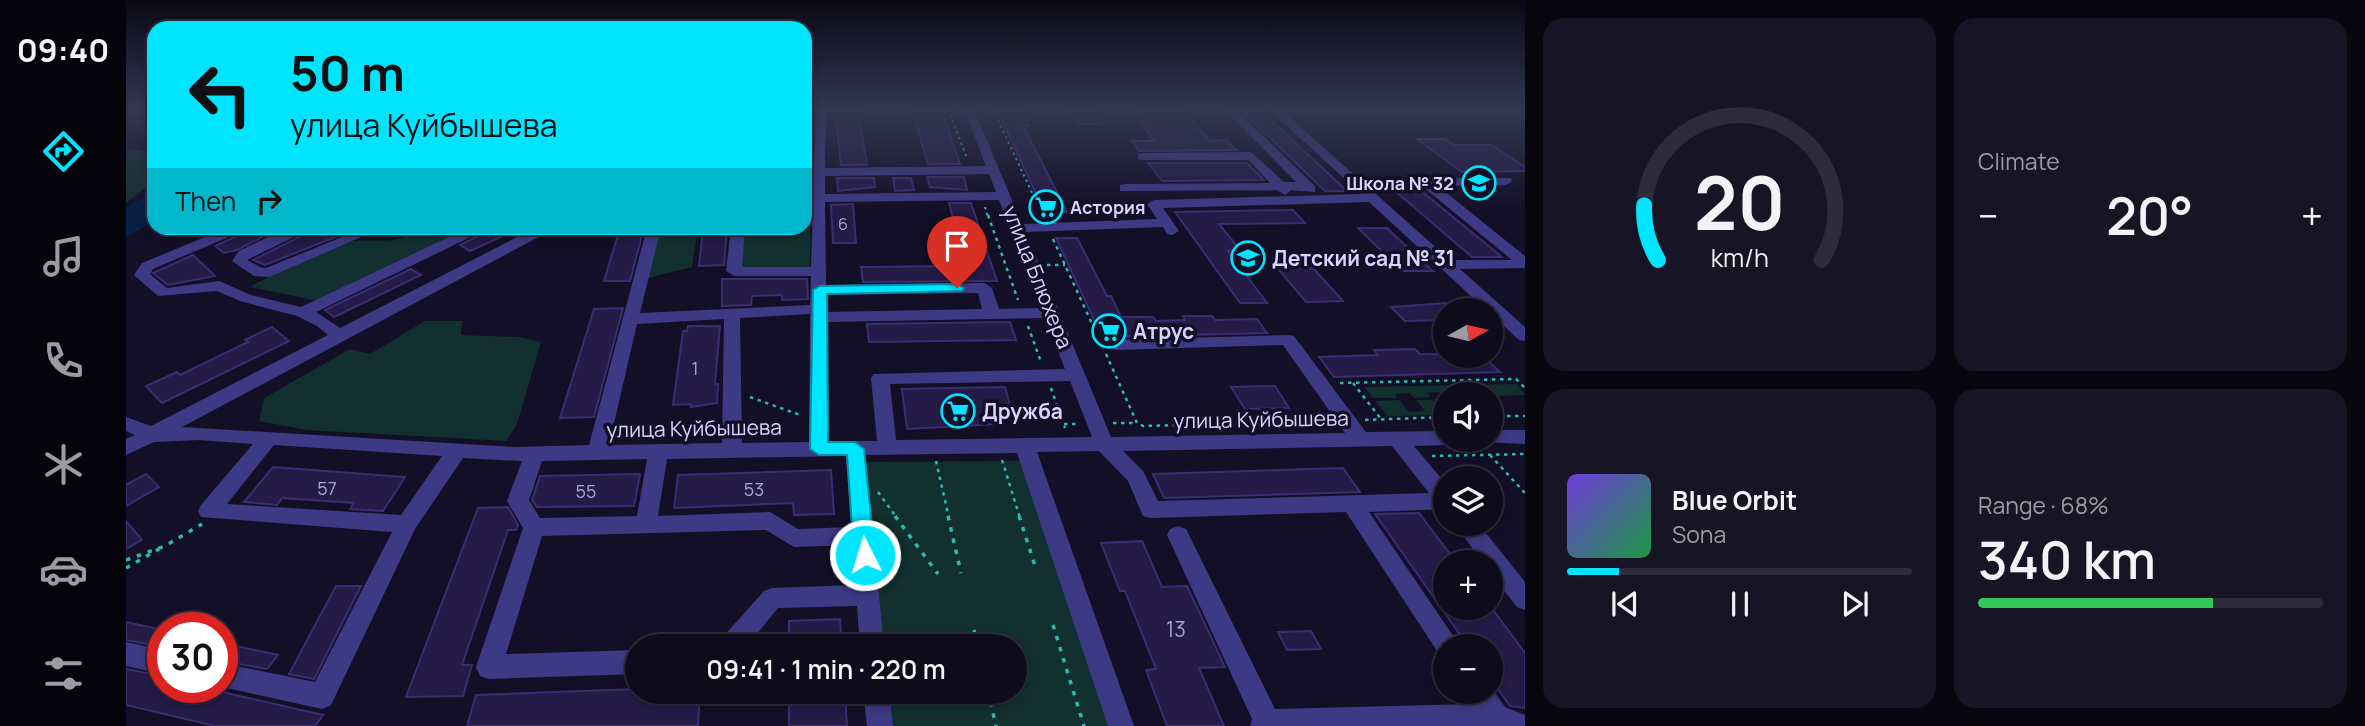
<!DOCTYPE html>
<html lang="en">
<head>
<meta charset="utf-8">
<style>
	:root { --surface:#0e0b1c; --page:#171425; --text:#f1f3f6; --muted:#9b9ba3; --line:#2e2b3b; --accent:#00e5ff }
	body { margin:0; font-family:Manrope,sans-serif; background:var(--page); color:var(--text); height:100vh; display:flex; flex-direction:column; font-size:26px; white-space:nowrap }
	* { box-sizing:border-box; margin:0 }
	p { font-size:23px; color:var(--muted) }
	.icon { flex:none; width:38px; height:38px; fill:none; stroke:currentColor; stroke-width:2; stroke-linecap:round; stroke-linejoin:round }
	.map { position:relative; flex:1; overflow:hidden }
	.drawer { display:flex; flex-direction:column; gap:18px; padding:18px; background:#08060f; width:840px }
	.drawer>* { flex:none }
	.top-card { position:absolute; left:21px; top:21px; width:665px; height:214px; border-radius:21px; box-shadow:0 4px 10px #0003,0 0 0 2px var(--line); background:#00e5ff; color:#111; overflow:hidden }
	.needle { width:46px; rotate:82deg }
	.buttons { position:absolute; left:1307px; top:298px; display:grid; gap:14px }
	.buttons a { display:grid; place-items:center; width:70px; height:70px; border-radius:50%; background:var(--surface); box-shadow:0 4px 10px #0003,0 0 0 2px var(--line); font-size:35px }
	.speed { position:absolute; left:21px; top:612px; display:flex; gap:14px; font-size:35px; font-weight:700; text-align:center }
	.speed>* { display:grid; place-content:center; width:91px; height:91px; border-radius:50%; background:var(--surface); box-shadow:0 4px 10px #0003,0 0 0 2px var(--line); line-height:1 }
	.speed .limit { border:10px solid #d22; background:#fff; color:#111 }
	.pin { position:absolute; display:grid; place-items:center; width:60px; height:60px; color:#fff; margin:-72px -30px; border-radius:50% 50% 50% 0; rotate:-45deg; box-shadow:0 0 7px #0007 }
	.pin .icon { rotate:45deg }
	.me { position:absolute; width:77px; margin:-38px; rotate:355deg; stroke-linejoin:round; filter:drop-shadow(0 0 5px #0008) }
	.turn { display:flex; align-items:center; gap:24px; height:147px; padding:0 28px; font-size:32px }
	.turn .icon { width:91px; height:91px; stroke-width:2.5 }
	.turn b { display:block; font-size:49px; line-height:60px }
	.then { display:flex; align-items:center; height:66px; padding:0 28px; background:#0003; gap:14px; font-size:26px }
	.big { font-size:52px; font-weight:600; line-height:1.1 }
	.drawer .widget { flex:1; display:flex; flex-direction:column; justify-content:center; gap:10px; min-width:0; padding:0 24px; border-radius:21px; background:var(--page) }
	.drawer .dial { align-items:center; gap:0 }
	.dial svg { height:182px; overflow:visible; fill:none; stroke:var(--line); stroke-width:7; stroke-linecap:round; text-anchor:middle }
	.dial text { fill:var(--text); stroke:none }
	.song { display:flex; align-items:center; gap:21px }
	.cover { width:84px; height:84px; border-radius:10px; background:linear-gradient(135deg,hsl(260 70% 55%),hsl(140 70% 35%)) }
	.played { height:7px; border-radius:4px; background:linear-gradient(90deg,var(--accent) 15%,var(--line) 15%) }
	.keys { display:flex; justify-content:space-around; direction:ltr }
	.heat { display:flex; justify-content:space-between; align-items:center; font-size:38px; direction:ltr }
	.charge { height:10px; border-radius:5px; background:linear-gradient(90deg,#34c759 68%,var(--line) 0) }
	.drawer .tiles { flex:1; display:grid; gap:18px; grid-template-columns:repeat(2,1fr) }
	.trip { position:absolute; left:499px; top:634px; width:402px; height:70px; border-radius:35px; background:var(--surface); box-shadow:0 4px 10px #0003,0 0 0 2px var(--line); font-weight:600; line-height:70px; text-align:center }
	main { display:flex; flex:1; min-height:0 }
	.tabs { display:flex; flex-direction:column; width:126px; justify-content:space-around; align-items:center; background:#06040b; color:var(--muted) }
	.tabs .icon { width:49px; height:49px }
	.tabs .active { color:var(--accent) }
	.tabs b { font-size:32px; color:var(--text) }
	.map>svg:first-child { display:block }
	.green { fill:#12302f }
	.water { fill:#0a1f44 }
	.building { fill:#241b47; stroke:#3b2d73; stroke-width:2 }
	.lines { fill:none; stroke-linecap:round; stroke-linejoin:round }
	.path-far2 { stroke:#2fb8b0; stroke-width:2; stroke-dasharray:2.5 3.5; stroke-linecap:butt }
	.path-far1 { stroke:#2fb8b0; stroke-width:2.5; stroke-dasharray:3.5 4.5; stroke-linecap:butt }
	.path { stroke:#2fb8b0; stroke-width:3.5; stroke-dasharray:4.5 7; stroke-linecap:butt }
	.minor { fill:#3d3a85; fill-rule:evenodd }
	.route { fill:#00e5ff; stroke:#0095a6; stroke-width:2 }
	.labels { text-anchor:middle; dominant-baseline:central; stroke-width:7; stroke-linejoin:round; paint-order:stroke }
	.far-number-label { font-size:16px; fill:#aca6d1 }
	.far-poi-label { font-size:18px; font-weight:bold; fill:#d9d4ff; stroke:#130f26; text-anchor:end }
	.number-label { font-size:18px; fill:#aca6d1 }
	.poi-label { font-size:21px; font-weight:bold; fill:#d9d4ff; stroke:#130f26; text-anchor:start }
	.street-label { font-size:21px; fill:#d9d4ff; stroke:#130f26 }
	.near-number-label { font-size:21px; fill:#aca6d1 }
</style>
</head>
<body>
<main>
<nav class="tabs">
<b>09:40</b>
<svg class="icon active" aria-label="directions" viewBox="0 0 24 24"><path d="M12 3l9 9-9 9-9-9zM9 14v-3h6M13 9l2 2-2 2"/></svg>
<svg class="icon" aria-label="music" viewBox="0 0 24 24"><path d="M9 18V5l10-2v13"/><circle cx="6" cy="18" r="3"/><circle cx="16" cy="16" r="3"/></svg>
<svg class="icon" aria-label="phone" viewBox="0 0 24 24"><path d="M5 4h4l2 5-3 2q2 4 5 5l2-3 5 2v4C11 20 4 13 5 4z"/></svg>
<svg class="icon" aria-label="climate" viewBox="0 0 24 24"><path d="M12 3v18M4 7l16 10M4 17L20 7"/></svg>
<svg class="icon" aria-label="car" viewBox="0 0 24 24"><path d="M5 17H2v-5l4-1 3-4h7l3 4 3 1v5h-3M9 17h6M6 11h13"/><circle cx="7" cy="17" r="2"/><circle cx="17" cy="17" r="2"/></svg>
<svg class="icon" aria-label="filters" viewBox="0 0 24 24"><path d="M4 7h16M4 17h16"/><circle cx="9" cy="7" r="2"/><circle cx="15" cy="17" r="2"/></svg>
</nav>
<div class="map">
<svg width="1399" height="726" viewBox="0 0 1399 726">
	<rect width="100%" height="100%" fill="#130f26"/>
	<path class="green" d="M28 148V181L0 203V149L22 151Z
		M679 186H685L684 269 615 267 619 228H679Z
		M283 228H346L192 301 124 287C143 276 208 244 229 241 248 239 264 244 283 235Z
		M533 228H572L566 267 518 279Z
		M299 321H336L335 335 392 337 415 342 391 424 380 441 181 430 133 421 138 398 224 349 244 354Z
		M1390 384 1399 395 1372 396 1365 389H1351L1354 394 1301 392 1304 397 1288 398 1284 393 1269 394 1271 398H1247L1238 387Z
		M1273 400 1283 412 1299 411 1290 400H1306L1319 411V415L1262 416 1249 401Z
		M896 461 982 726H763L760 691H889V646H756L738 462Z"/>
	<path class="water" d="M28 193V222L0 237V207Z"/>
	<path class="building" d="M709 109H732L741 165H715Z
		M786 109H815L834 164H802Z
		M874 109H894L903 126H897L941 212 919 213 872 111H875Z
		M943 109H967L977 124H953Z
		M1012 109H1056L1084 141 1101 140 1110 150 1013 151 1006 141H1029L1014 122H1022Z
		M1114 109H1133L1221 191H1199Z
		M1291 139H1319L1328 145H1366L1399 167V171L1336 172Z
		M1022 163H1121L1138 180 1036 181Z
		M801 177H838L841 190 804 187Z
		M711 178H748L749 187 712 191Z
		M767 178H785L788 190 769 191Z
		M1268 190H1294L1376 257H1346Z
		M823 203H845L871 281 737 282 735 267 840 266Z
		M727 204 730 243H707L705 205Z
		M1167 210 1179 223 1093 224 1114 250 1102 251 1141 303H1114L1049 212Z
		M122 228H139L146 232 111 250 98 253 89 246 118 233Z
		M191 228H232L139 265 127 260Z
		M362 228H394L344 251 334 245 358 233Z
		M494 228H518L504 281H478Z
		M577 228H601L598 265 573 266Z
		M1232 228H1261L1307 271H1276Z
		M930 238H951L981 296H985L995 317H1027L1030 321 1059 320 1057 316H1086L1089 320 1131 319 1141 333 976 337Z
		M67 255 89 276 42 285 27 273Z
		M1187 268 1217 301 1180 302 1152 269Z
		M285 269 295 275 208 317 199 310Z
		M596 279H681L682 299 656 300V295L626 296 625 305 596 306Z
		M1320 303V320L1279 321 1265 307Z
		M497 308 468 417 434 418 468 309Z
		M884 322 890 340 743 342 741 324Z
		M562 326H594L589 384H592L591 403 565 407V404L547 405 557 331H561Z
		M146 327 163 341 36 403 20 386 51 372 54 375 122 342 119 340Z
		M1289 349 1294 354 1356 355 1374 372 1208 377 1193 357 1252 355 1248 350Z
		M1149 386 1163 408 1119 409 1105 387Z
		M879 387 888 419 870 420 871 424 781 429 776 389Z
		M147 467 279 477 257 511 224 509 228 503 156 498 151 505 118 502Z
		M1217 468 1234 492 1038 498 1027 474Z
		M705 470 708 514 668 515 667 503 548 508 552 475Z
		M20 474 33 487 0 506V485Z
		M514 474 508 506 411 507 406 500 414 476Z
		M382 507 392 525 390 530H382L336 665H346L337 696 280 697 352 508Z
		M1293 513 1330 562H1320V607H1365L1399 653V708L1384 706 1365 679V646H1342L1249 514Z
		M0 521 16 540 0 549Z
		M1016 541 1036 587 1061 586 1099 667 1073 668 1098 726H1041L1020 670 1030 669 999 591H994L975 543Z
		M210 586H235L188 679 163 674Z
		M714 619 716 646H663V621Z
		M0 622 37 630V647L0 640Z
		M1185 631 1195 649 1161 650 1152 632Z
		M96 643 152 655 141 669 96 661Z
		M0 669 37 676V688H79L197 715 189 726H89L0 705Z
		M511 689 574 691 572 726H341L350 695Z
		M663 691H719L721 726H663Z"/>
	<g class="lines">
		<path class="path-far2" d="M822 109 841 158
			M867 109 916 214
			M859 207 862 217"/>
		<path class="path-far1" d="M862 215 892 300
			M927 239 974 341
			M921 265H939
			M902 326 915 362
			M980 354 1011 423 1017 426 1201 421
			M1214 383 1390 379 1399 388
			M1227 383 1255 419
			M925 388 939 428
			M624 397 674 415
			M1365 416H1399
			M1239 420 1320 417
			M987 423H1011
			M938 424H952
			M1364 455 1399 493
			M1306 456 1399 454
			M876 460 894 518
			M810 461 823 518
			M752 492 771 518"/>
		<path class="path" d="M769 516 812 574
			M822 516 835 573
			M893 516 910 569
			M0 560 39 546 76 524
			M0 568 33 549
			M927 625 958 726
			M848 630 852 646
			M862 691 870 726"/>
		<path class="minor" d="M690 109H700L699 168 860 166 838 109H848L896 224 1031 219 1021 204 1028 200 1235 194 1143 109H1399V112L1160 114 1233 179 1385 178 1386 181 1380 185 1312 186 1399 256V268L1334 269 1399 327V341L1393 340 1365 314V310H1360L1243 202 1037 208 1053 231 1046 235 1041 234 1037 227 900 232 985 437 1219 433 1157 345 989 350 980 345 989 340 1162 335 1168 336 1240 432 1320 431V439H1329L1320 445 1288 446 1320 484V509L1243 512 1334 646H1320V657L1313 654 1220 512 1025 518 1017 516 1002 481 973 451 911 452 1008 726H982L891 453 739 455 758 646H734L731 606 652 608 621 646H593L596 638 638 591 646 588 729 585 726 545 668 547 640 530 416 536 380 654 511 650V674L363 679 354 676 350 667 397 528 381 501 396 461 337 458 289 529 205 705 196 709 96 687V663L189 682 266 532 75 517 72 511 75 505 127 444 73 440 28 442 0 455V439L9 435 0 431V417L25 426 202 335 191 326 171 316 114 301 91 291 32 296 8 275 16 263 101 228H119L117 231 27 269 24 274 41 288 93 281 125 295 175 307 342 228H359L357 231 190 312 214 328 409 228H426L424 231 56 427 389 447 463 445 521 228H535L514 313 684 305 685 276H608L600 271 605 228H619L616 267H685ZM863 174 870 192 699 194V176ZM1296 186 1386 260H1324L1242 187ZM873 200 916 308 873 309 866 288 858 283 700 285 699 202ZM852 293 856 309 701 312 700 295ZM684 314 683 442 616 443 614 318ZM919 318 939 369 748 374 745 378 751 441H703L701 322ZM598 319 596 443 483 445 511 324ZM944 381 966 437 770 440 764 384ZM148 445 316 456 275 515 101 504ZM1266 446 1303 493 1032 501 1017 471 997 451ZM720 456 725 527 672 529 644 512 532 516 541 459ZM521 459 511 516 414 518 403 500 416 461Z
			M1098 109H1109L1189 186V192L1165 190 1159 195 1151 190 994 191V185L999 184 1144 183 1122 160H1012V154L1016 153 1125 152 1158 182H1170Z
			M161 228H175L168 237 121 260 136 268H140L238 228H256L143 277 128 276 106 261 113 251Z
			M1365 430H1399V444L1358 442 1357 439H1365Z
			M1328 523H1352L1399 582V610L1391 607 1365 574V562H1356Z
			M1052 526 1060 529 1149 709 1346 704 1339 691H1365V687L1379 707 1399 715V726H1124L1126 719 1041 535 1044 529Z
			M0 642 37 650V674L0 666Z
			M737 691H763L767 726H741Z"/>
	</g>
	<linearGradient id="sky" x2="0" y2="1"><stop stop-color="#0a0815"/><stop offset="0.52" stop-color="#333752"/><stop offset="1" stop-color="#333752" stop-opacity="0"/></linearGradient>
	<rect width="1399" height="211" fill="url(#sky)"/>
	<path class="route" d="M831 284 838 288 836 291 701 294 702 442H729L738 449 749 555 746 562 739 564 731 562 728 555 721 455H693L684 449 687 290 694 286Z"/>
	<defs>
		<symbol id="school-ring" viewBox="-11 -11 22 22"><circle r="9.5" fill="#130f26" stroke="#00e5ff" stroke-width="1.5"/><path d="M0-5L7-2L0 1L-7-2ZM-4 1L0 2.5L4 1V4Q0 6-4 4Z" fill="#00e5ff"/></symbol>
		<symbol id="supermarket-ring" viewBox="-11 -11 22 22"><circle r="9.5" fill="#130f26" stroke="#00e5ff" stroke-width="1.5"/><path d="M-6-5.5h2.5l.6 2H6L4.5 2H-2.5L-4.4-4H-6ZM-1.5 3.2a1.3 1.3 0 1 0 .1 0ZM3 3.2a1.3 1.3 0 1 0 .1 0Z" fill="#00e5ff"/></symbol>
	</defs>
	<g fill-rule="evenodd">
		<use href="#school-ring" x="1334" y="164" width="38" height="38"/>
		<use href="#supermarket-ring" x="901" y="188" width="38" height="38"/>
		<use href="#school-ring" x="1103" y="239" width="38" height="38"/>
		<use href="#supermarket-ring" x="964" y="312" width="38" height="38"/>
		<use href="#supermarket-ring" x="813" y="392" width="38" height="38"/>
	</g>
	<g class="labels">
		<g class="far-number-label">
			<text x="717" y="224">6</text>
		</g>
		<g class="far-poi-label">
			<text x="1328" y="183">Школа № 32</text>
			<text x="944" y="207" text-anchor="start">Астория</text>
		</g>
		<g class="number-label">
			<text x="569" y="368">1</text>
			<text x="201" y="488">57</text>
			<text x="628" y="489">53</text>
			<text x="460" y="491">55</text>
		</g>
		<g class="poi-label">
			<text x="1146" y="258">Детский сад № 31</text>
			<text x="1007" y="331">Атрус</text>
			<text x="856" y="411">Дружба</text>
		</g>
		<g class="street-label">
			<text transform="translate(912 277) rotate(68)">улица Блюхера</text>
			<text transform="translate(1135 419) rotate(-1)">улица Куйбышева</text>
			<text transform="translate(568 428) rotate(-1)">улица Куйбышева</text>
		</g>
		<g class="near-number-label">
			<text x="1050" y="629">13</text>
		</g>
	</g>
</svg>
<div class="buttons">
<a><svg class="needle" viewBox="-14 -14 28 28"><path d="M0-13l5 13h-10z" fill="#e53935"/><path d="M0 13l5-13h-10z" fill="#9b9ba3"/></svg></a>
<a><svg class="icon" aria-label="sound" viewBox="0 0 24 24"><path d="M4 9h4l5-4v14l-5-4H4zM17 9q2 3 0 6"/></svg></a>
<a><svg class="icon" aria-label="layers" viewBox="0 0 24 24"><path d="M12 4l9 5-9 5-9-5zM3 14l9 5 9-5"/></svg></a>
<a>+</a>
<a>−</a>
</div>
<div class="speed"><div class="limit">30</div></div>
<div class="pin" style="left:831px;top:288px;background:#d93025"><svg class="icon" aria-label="arrive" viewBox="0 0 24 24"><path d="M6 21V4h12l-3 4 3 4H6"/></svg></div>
<svg class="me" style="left:739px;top:555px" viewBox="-20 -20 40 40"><circle r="17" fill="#00e5ff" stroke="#fff" stroke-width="3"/><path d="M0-11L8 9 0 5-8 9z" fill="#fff"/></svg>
<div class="trip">09:41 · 1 min · 220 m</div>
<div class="top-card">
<div class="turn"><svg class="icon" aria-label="left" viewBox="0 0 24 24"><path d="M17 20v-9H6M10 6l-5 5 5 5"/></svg><div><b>50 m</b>улица Куйбышева</div></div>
<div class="then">Then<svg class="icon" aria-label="right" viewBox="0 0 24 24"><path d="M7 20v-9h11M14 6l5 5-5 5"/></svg></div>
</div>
</div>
<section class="drawer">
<div class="tiles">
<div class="widget dial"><svg viewBox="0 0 100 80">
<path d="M14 69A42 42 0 1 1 86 69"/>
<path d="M14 69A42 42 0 0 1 8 45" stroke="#00e5ff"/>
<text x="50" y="56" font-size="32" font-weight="700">20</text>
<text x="50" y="72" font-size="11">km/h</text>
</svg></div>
<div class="widget"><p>Climate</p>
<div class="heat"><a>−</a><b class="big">20°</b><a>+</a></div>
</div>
<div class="widget">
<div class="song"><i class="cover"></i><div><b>Blue Orbit</b><p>Sona</p></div></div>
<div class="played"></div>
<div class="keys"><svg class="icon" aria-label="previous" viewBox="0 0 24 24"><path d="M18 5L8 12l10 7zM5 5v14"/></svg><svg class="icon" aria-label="pause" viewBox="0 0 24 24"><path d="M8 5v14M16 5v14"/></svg><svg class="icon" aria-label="next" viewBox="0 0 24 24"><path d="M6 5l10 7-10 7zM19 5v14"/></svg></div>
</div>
<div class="widget"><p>Range · 68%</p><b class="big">340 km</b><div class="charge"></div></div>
</div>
</section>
</main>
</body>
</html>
